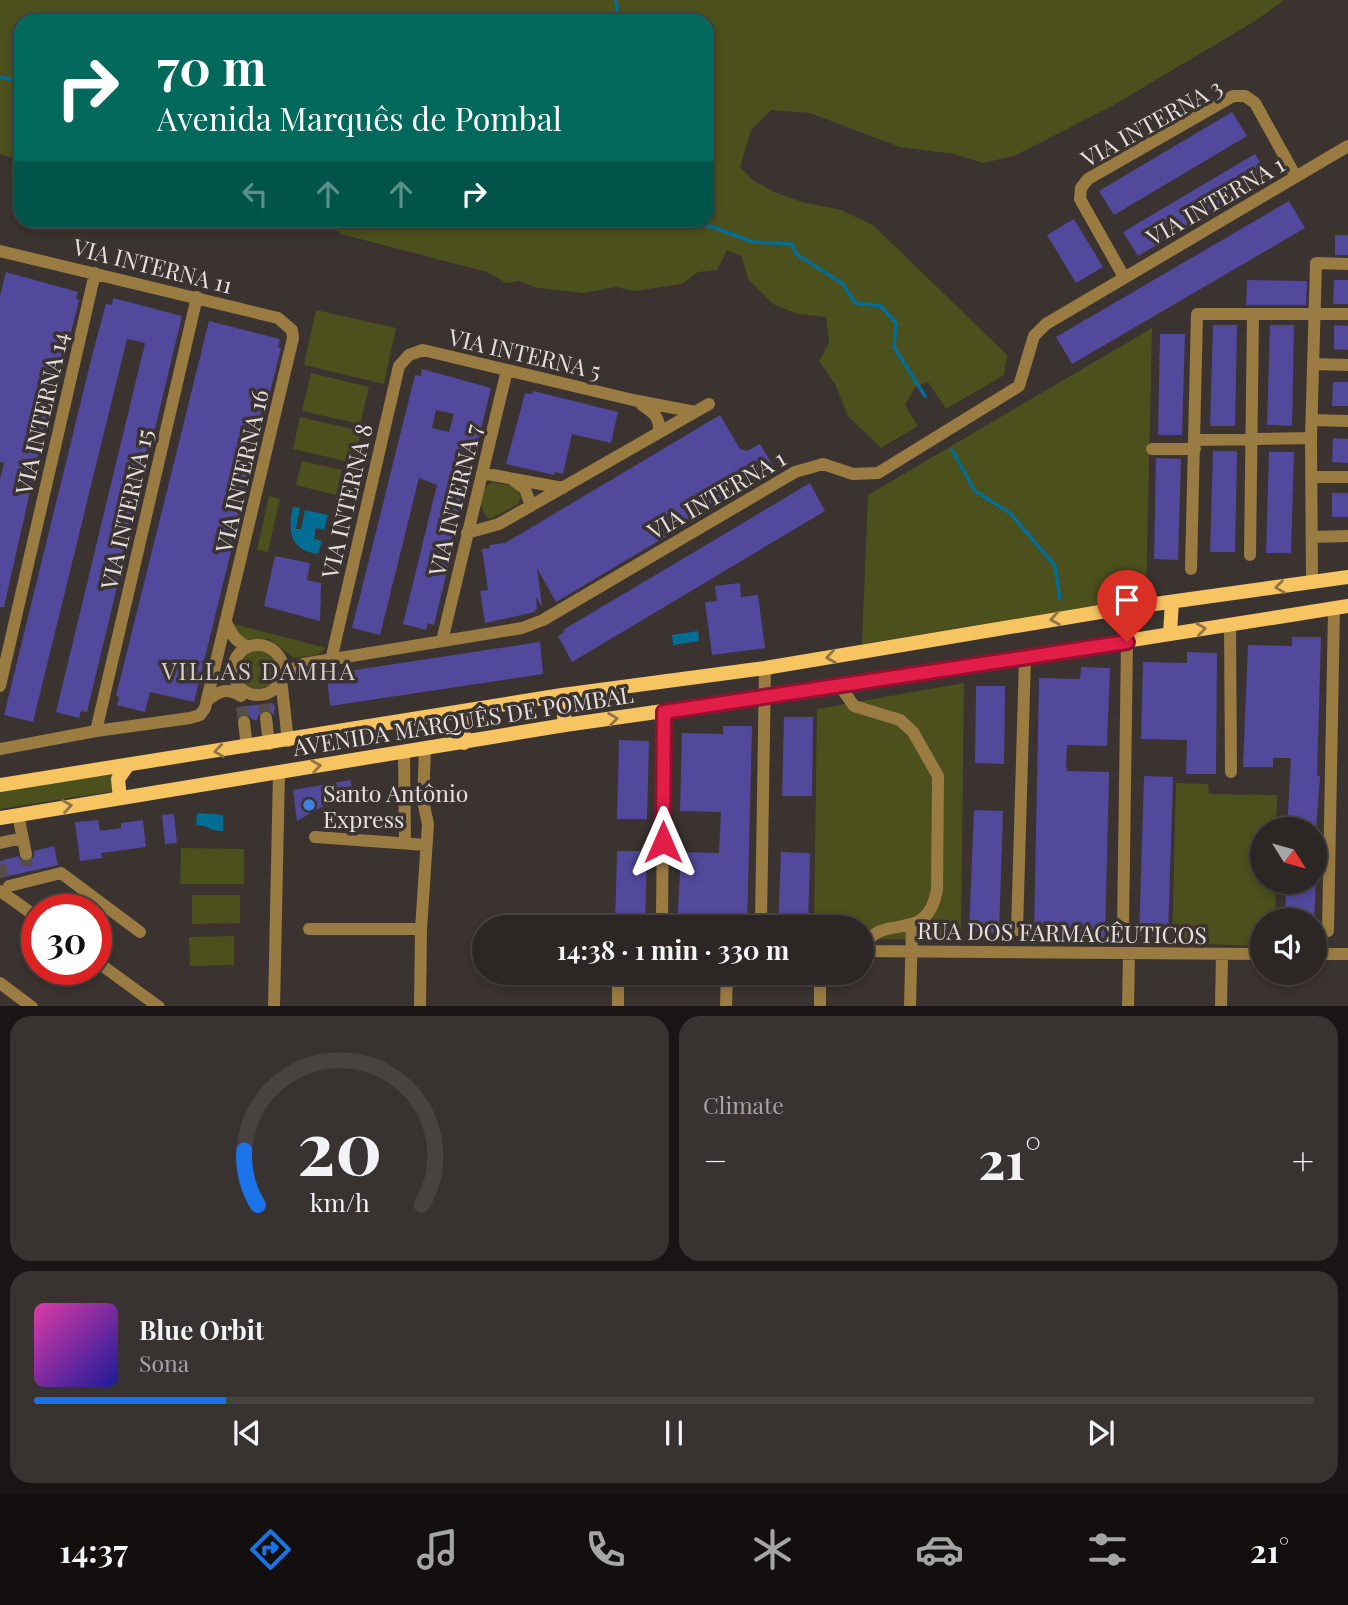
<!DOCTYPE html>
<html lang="en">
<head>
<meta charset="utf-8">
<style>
	:root { --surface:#2c2624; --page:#383231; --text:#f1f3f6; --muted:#a6a5a6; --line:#484341; --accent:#1a73e8 }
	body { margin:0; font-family:"Playfair Display",serif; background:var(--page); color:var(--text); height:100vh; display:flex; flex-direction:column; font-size:26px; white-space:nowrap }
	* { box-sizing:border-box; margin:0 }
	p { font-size:23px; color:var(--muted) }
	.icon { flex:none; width:38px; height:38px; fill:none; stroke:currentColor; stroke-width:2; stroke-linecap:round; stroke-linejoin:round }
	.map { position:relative; height:1006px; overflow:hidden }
	.drawer { display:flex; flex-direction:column; gap:10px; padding:10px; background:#181514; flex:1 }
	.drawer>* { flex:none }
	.banner { position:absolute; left:14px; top:14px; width:700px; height:214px; border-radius:21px; box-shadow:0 4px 10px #0003,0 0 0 2px var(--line); background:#00695c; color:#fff; overflow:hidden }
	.needle { width:46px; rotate:127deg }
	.fabs { position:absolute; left:1250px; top:817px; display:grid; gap:14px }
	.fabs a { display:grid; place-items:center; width:77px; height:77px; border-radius:50%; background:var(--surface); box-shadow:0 4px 10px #0003,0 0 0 2px var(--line); font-size:35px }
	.speed { position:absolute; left:21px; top:894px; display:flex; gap:14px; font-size:35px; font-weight:700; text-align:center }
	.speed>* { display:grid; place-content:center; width:91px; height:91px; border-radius:50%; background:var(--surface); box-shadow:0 4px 10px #0003,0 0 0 2px var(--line); line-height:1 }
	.speed .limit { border:10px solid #d22; background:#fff; color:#111 }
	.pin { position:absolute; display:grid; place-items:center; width:60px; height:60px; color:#fff; margin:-72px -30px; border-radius:50% 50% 50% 0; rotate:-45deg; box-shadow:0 0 7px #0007 }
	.pin .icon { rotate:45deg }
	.me { position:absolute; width:77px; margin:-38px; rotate:0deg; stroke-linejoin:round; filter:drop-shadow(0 0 5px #0008) }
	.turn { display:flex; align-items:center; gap:24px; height:147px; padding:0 28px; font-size:32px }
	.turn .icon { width:91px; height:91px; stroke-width:2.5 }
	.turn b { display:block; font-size:49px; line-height:60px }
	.lanes { display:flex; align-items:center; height:66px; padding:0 28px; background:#0003; justify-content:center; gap:35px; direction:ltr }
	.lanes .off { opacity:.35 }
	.big { font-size:52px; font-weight:700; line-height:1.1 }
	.drawer .tile { flex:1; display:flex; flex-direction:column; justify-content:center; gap:10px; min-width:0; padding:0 24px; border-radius:21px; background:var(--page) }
	.drawer .dial { align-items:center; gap:0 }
	.dial svg { height:182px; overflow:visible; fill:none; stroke:var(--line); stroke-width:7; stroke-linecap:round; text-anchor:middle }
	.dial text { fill:var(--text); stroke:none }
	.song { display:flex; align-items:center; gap:21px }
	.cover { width:84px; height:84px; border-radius:10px; background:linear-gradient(135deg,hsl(320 70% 55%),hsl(240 70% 35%)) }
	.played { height:7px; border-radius:4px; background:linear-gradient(90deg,var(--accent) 15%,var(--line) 15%) }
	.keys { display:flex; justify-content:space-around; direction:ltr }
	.heat { display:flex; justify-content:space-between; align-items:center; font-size:38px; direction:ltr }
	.drawer .tiles { flex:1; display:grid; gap:10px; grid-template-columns:1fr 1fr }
	.tile:last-child { grid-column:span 2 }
	.trip { position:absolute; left:472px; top:915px; width:402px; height:70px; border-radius:35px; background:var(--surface); box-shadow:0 4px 10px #0003,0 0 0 2px var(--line); font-weight:700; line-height:70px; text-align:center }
	.menu { display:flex; height:112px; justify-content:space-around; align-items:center; background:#120f0e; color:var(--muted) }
	.menu .icon { width:49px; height:49px }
	.menu .on { color:var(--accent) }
	.menu b { font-size:32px; color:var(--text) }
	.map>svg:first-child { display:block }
	.green { fill:#4b501d }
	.water { fill:#006d95 }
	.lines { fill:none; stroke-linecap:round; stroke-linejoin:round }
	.stream { stroke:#006d95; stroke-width:3.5 }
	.building { fill:#52499c; fill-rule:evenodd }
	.minor-tunnel { stroke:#544d4a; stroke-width:12; stroke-dasharray:12 6; stroke-linecap:butt }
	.minor { stroke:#9a7c42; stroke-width:12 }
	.major { stroke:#f7c462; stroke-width:14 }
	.oneway { stroke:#8f7446 }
	.route-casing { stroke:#92132f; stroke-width:18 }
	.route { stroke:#e11d48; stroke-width:12 }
	.shop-dot { fill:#3f7fe0; stroke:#3a3330; stroke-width:2.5 }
	.labels { text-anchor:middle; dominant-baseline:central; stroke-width:7; stroke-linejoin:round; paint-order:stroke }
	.street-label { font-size:23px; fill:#e5e0df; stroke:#3a3330 }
	.poi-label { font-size:23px; fill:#e5e0df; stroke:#3a3330; text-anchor:start }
	.neighbourhood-label { font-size:24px; letter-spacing:2px; fill:#d8cfcb; stroke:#3a3330 }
</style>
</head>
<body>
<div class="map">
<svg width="1348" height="1007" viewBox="0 0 1348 1007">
	<rect width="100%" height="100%" fill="#3a3330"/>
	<path class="green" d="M0 0H1284L1255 21 1112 106 1014 156 983 163 954 154 900 147 810 113 771 110 751 130 740 167 754 181 779 194 802 202 841 210 873 225 1007 355 1004 375 946 409 928 382 915 387 905 405 918 426 881 448 848 416 835 384 819 361 829 343 826 317 798 314 773 304 748 279 742 257 727 250 717 270 698 272 682 284 635 291 616 287 584 293 538 288 519 281 506 283 487 272 341 234 323 221 707 220V21H21V160L0 154Z
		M316 310 396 328 384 384 304 365Z
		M1152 328 1146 600 862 644 868 495Z
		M311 373 369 387 360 424 302 411Z
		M300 417 361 431 354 463 293 449Z
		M302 461 342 470 336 495 296 485Z
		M491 482 515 486 521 497 517 505 490 519C477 511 480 491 491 482Z
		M269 496 280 499 268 552 257 550Z
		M234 624 326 648 317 655 294 658 269 639 243 640 232 626Z
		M239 670a19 19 0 1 1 38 0a19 19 0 1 1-38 0Z
		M964 683 961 940 863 939V928H814L817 709Z
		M116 772 114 791 0 809V791Z
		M1176 783 1208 784 1209 794 1277 795 1276 829 1262 830V882H1276L1275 920H1262V946L1172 943Z
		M181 848 244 849V884H180Z
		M192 895H240V923L192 924Z
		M234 936V965L190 966 189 937Z"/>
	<path class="water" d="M293 507 300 508 296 529H301L305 510 328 515 324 530 316 528 314 539 322 541 318 554C289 550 288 531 293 507Z
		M698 631 699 641 673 645 672 635Z
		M197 813 223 815V831C213 832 207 825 196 825Z"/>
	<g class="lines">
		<path class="stream" d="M616 0 619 21
			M0 77 21 82
			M677 220 713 227 753 242 792 244 796 254 842 283 855 303 881 306 896 323 894 347 925 396
			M952 450 975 491 1010 513 1055 566 1060 599"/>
	</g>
	<path class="building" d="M1232 112 1247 136 1114 215 1099 191Z
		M1255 154 1270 178 1138 256 1123 232Z
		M1289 201 1305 228 1072 364 1056 337Z
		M1074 219 1103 267 1076 283 1047 235Z
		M1335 235H1348V255H1335Z
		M6 272 78 292 76 299 79 300 53 406H51L36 465 4 607H0V479L4 463 0 462V296Z
		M1247 280 1307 281 1306 305H1246Z
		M1334 280H1348V304H1333Z
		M113 298 182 316 87 712 81 711 79 718 56 712 145 343 127 339 33 722 4 715 94 348 106 304 112 305Z
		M209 321 280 339 278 347 281 348 194 702 150 692 145 712 117 705 119 697 116 696Z
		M1213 325H1237L1235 426H1210Z
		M1270 325H1294L1292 426 1267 425Z
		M1334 325 1348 326V350L1334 349Z
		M1160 334H1185L1182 435H1158Z
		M422 369 491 388 434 625 428 623 426 630 403 624 437 485 419 478 380 635 352 628 415 375 421 376ZM436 410 454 414 449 432 432 428Z
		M1333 382H1348V406H1332Z
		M533 391 618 412 611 443 572 434 563 474 555 472 554 475 506 464 525 393 532 394Z
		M720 415 740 449 747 451 760 444 775 469 768 473 769 475 556 602 537 568 542 607 536 597 537 609 535 610V612L485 623 480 591 488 590 482 549 490 548 489 545 505 543 517 536Z
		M1333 438 1348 439V463L1332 462Z
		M1213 451H1237L1235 552H1210Z
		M1269 452H1294L1291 553H1266Z
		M1156 458 1181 459 1178 560 1154 559Z
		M810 483 825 511 572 662 558 636 565 632 563 630Z
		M1332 493H1348V517H1332Z
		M275 556 310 563 307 580 321 583 320 621 264 606Z
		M740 583 741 597 758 595 765 648 712 655 705 602 717 601 715 586Z
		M1292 637H1321L1317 776H1320L1316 830H1287L1291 758H1273V767H1243L1248 645 1292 646Z
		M540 642 543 674 330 706 327 677 335 676V673Z
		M1187 652 1217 653 1216 774H1186L1187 740 1141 739 1143 662 1187 663Z
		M1081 667 1110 668 1107 746 1067 745 1066 764 1067 771 1109 772 1105 938 1034 934 1039 678 1080 679Z
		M976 686H1005L1004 764 975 763Z
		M272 703 275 706 274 716 270 710 266 709 260 711 257 720H253L247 714 237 716 239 707Z
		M784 717H813L812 796H782Z
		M723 726H752L747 928H677L681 852 719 853 721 812 680 811 682 733 723 734Z
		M619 740 649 741 647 819H617Z
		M1144 776 1173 777 1168 937 1139 936Z
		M350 780 353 789 297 821 293 790Z
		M974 810 1003 811 999 933 969 932Z
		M174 814 177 843 165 844 162 815Z
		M98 820 100 831 121 828V823L143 820 146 847 101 853 102 858 80 861 75 822Z
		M54 846 58 865 0 878V861L18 856 23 862H28L34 857V851Z
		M617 851H647L645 928H615Z
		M781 852 810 853 808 928H778Z
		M1292 882H1316L1314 920H1290V918H1285L1286 885H1292Z"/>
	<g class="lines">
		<path class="minor-tunnel" d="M264 704 266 718
			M242 707 244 722
			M26 854 27 872
			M0 865 3 877"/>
		<path class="minor" d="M0 251 278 318 292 330 293 338 205 708 200 715 190 718 96 731 0 749
			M1124 277 1080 199 1081 188 1088 179 1233 96H1245L1255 103 1296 177
			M1313 364 1348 365
			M642 405C654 413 660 417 659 432
			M1312 420 1348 421
			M1195 440 1311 438
			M1152 449H1195
			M482 473 563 488
			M1311 477H1348
			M513 480 525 489 531 506
			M467 533 499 524 709 404
			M1312 537 1348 536
			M1250 555 1253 314H1348
			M1191 569 1197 314H1253
			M1312 582 1311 438 1316 263 1348 264
			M226 622C232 635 235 641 248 647
			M1230 625 1231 772
			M442 641 507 370
			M233 670a25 25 0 1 1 50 0a25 25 0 1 1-50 0Z
			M331 660 399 366 409 355 423 350 633 400 695 412
			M282 675 303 664 522 628 543 620 795 472 823 464 853 474 878 473 1019 386 1034 336 1046 324 1348 146
			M281 679 288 741
			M0 686 95 273
			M840 686 854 706 900 720 913 732 938 776 937 890C926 947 884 910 863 947
			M208 700C220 690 227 688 241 696
			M266 718 269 744
			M244 722 247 747
			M96 731 197 297
			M404 752 405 843
			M18 815 26 854
			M315 837 426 845
			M0 843 23 838
			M9 886 61 873 140 932
			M0 891 37 917
			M662 920 664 712
			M761 923 765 668
			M1123 928 1127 642
			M309 929H421
			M1017 930 1025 658
			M1328 931 1334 609
			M863 951 1262 954
			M1314 954H1348
			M96 961 159 1007
			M0 983 32 1007
			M274 1007 279 772
			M420 1007 421 929 428 824 423 801 425 749
			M618 1007V973
			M726 1007 727 973
			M820 1007V973
			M910 1007 912 925
			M1128 1007 1129 953
			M1221 1007 1222 954"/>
		<path class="major" d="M1170 633 1172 602
			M562 695 565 725
			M462 712 464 743
			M0 785 562 695 765 668 1112 610 1348 577
			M120 798 118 779 128 765
			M0 818 565 725 853 684 1348 606"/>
	</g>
	<defs><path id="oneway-chevron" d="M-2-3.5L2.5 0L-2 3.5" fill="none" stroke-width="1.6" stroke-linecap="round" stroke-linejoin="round" transform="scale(1.75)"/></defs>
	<g class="oneway">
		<use href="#oneway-chevron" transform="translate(1280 587) rotate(172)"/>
		<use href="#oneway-chevron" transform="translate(1055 619) rotate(171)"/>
		<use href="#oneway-chevron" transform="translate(1201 629) rotate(-8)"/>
		<use href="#oneway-chevron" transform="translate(831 657) rotate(171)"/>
		<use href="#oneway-chevron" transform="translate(613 719) rotate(-8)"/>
		<use href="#oneway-chevron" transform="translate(219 751) rotate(172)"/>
		<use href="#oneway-chevron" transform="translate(316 766) rotate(-9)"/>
		<use href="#oneway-chevron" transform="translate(67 806) rotate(-9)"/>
	</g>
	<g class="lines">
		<defs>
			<path id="route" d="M663 842 664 712 1127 642"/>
		</defs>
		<use href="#route" class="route-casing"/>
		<use href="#route" class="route"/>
	</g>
	<circle class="shop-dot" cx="309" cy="805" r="7"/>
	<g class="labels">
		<g class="street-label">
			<text transform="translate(1151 122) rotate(-29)">VIA INTERNA 3</text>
			<text transform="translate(1215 200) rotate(-30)">VIA INTERNA 1</text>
			<text transform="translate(153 265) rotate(14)">VIA INTERNA 11</text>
			<text transform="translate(525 353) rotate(13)">VIA INTERNA 5</text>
			<text transform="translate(41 413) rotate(-77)">VIA INTERNA 14</text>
			<text transform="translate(241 471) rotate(-77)">VIA INTERNA 16</text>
			<text transform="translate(716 494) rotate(-30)">VIA INTERNA 1</text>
			<text transform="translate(454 500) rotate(-76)">VIA INTERNA 7</text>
			<text transform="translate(346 501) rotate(-77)">VIA INTERNA 8</text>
			<text transform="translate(126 509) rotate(-77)">VIA INTERNA 15</text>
			<text transform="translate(463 720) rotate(-9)">AVENIDA MARQUÊS DE POMBAL</text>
			<text transform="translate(1062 932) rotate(1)">RUA DOS FARMACÊUTICOS</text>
		</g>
		<g class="poi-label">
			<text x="323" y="792">Santo Antônio<tspan x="323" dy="26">Express</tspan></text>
		</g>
		<g class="neighbourhood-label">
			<text x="259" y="670">VILLAS DAMHA</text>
		</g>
	</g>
</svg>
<div class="fabs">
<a><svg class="needle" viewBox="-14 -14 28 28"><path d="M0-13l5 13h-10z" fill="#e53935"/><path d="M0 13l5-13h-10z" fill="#a6a5a6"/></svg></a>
<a><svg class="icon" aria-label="sound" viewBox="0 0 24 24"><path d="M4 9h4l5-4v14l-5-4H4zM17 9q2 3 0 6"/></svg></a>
</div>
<div class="speed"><div class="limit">30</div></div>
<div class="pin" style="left:1127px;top:642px;background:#d93025"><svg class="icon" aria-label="arrive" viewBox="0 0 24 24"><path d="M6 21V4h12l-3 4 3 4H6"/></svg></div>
<svg class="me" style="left:663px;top:842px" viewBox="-20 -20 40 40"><path d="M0-17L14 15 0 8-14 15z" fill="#e11d48" stroke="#fff" stroke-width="4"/></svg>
<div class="trip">14:38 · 1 min · 330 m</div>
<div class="banner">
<div class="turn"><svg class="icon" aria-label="right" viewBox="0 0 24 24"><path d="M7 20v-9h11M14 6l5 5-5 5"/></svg><div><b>70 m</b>Avenida Marquês de Pombal</div></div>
<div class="lanes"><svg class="icon off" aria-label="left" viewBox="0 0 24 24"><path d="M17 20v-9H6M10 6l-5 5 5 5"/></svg><svg class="icon off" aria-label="ahead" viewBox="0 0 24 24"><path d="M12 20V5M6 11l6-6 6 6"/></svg><svg class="icon off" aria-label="ahead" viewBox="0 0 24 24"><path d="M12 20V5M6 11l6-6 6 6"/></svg><svg class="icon" aria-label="right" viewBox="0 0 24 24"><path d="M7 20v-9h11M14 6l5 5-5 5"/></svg></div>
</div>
</div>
<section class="drawer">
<div class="tiles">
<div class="tile dial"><svg viewBox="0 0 100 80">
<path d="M14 69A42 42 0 1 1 86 69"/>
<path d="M14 69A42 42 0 0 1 8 45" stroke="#1a73e8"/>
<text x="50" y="56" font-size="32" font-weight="700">20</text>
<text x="50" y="72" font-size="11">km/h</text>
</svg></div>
<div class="tile"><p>Climate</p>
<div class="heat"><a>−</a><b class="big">21°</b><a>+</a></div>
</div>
<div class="tile">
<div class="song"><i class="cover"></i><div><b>Blue Orbit</b><p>Sona</p></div></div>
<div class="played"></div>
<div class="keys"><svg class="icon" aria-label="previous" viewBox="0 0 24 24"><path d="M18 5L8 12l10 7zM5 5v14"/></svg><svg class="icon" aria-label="pause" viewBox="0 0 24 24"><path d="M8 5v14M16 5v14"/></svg><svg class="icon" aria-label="next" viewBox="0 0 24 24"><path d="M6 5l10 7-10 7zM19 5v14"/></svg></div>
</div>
</div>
</section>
<nav class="menu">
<b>14:37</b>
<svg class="icon on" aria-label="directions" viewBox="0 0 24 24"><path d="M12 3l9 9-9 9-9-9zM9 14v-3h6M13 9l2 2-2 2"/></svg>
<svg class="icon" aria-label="music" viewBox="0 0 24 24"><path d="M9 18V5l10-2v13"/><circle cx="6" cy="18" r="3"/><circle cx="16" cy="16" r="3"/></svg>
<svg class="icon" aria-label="phone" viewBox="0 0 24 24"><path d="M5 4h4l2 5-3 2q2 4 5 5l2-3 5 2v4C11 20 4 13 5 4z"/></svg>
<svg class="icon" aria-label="climate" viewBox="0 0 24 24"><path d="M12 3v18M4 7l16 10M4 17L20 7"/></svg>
<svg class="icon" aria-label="car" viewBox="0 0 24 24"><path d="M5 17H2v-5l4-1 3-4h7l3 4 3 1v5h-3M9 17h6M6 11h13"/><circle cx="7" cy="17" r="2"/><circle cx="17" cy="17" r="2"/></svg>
<svg class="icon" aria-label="filters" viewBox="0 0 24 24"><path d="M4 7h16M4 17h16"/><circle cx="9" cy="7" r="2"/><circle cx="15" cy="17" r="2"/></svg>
<b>21°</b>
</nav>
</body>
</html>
